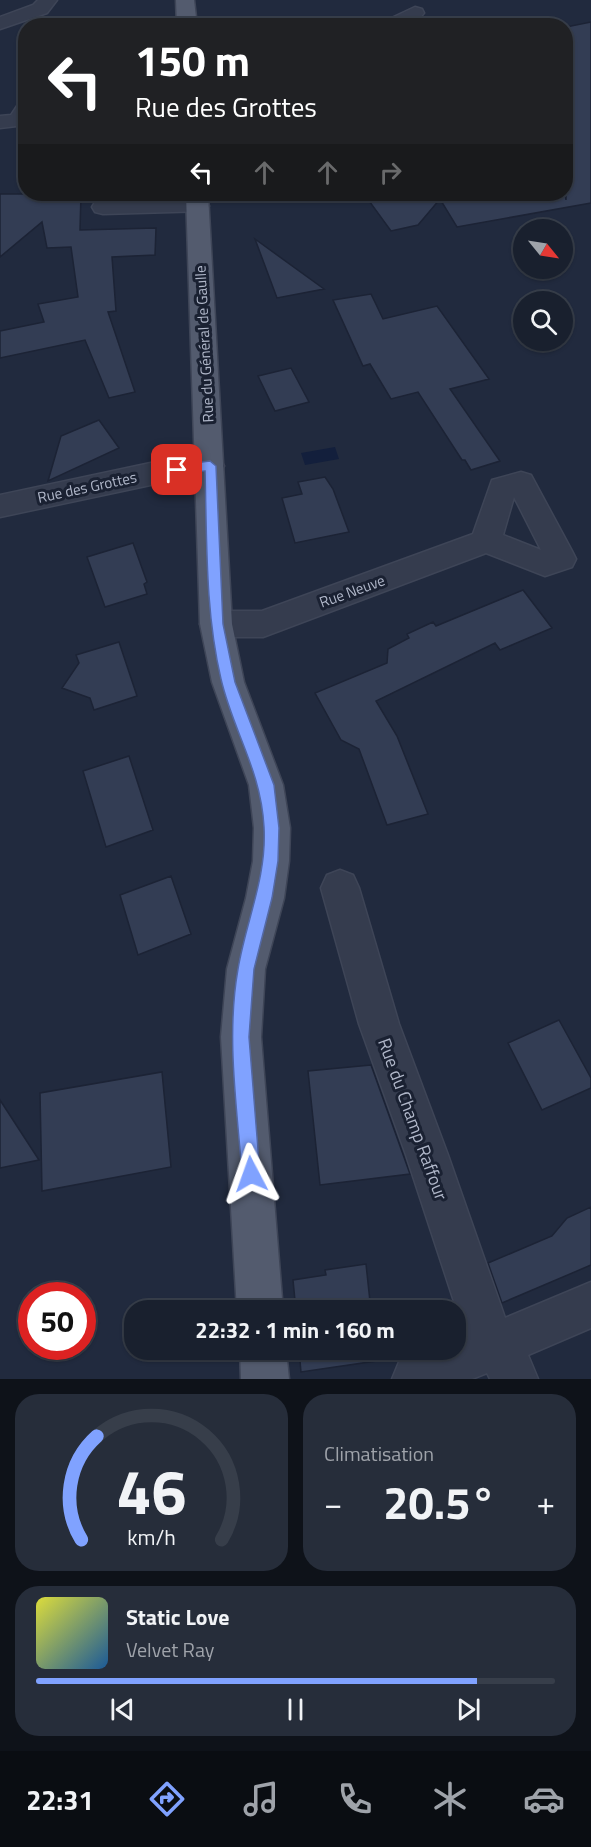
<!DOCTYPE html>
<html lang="fr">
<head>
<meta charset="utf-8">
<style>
	:root { --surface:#19202e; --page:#262d3a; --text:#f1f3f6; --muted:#9fa3aa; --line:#373e4a; --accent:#80a2ff }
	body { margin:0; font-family:"Titillium Web",sans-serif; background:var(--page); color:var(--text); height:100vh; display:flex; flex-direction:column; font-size:22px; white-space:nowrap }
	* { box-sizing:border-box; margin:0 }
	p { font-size:20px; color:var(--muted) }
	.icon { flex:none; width:33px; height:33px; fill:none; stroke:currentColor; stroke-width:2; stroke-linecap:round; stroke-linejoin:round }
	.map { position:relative; height:1379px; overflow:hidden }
	.sheet { display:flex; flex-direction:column; gap:15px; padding:15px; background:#0e1219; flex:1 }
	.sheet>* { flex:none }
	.banner { position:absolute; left:18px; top:18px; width:555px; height:183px; border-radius:24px; box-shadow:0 2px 4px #0004,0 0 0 2px var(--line); background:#202124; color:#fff; overflow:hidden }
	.needle { width:39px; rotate:120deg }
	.tools { position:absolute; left:513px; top:219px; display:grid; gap:12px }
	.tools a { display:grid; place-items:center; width:60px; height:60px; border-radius:50%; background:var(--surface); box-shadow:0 2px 4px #0004,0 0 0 2px var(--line); font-size:30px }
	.speed { position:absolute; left:18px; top:1282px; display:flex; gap:12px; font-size:30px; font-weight:700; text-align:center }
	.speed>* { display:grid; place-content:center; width:78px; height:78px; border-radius:50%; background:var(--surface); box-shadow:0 2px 4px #0004,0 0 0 2px var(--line); line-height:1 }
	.speed .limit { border:9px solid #d22; background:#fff; color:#111 }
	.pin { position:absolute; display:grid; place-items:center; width:51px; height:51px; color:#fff; margin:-26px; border-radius:12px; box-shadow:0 3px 9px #0006 }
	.me { position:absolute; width:66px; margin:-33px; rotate:356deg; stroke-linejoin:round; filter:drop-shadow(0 0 4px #0008) }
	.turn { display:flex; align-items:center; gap:21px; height:126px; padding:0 18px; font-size:27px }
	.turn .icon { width:78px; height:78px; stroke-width:2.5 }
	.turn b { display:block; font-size:42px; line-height:51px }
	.lanes { display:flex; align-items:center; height:57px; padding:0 18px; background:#0003; justify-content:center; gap:30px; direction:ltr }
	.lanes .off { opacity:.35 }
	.big { font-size:45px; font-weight:700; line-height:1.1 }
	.sheet .card { flex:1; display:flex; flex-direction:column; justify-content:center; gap:9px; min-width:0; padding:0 21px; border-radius:24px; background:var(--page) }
	.sheet .dial { align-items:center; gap:0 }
	.dial svg { height:156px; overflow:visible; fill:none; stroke:var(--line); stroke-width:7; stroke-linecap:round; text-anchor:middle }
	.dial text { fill:var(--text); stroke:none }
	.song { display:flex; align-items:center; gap:18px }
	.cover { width:72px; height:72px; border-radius:9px; background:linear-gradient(135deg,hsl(60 70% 55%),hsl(210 70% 35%)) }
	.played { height:6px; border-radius:3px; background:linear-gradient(90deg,var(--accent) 85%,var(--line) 85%) }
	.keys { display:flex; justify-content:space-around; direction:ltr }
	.heat { display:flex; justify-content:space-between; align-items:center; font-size:33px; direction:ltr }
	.sheet .tiles { flex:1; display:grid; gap:15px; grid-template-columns:1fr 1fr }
	.card:last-child { grid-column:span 2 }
	.trip { position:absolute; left:124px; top:1300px; width:342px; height:60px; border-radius:24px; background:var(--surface); box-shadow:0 2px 4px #0004,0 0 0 2px var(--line); font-weight:700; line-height:60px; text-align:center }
	.dock { display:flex; height:96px; justify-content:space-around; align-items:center; background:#0a0d12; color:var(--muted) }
	.dock .icon { width:42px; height:42px }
	.dock .current { color:var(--accent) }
	.dock b { font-size:27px; color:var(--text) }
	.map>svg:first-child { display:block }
	.water { fill:#131f3c }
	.building { fill:#333d54; stroke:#1c2335; stroke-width:1.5 }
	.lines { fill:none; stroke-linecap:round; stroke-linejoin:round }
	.minor-casing { stroke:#3e4557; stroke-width:3 }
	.major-casing { stroke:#3e4557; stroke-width:3 }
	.minor { fill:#353c4e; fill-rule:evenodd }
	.major { fill:#535b6e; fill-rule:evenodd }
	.route { fill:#80a2ff; stroke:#5369a6; stroke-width:1.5 }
	.labels { text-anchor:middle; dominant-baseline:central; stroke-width:6; stroke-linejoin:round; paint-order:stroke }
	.street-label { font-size:15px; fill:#b0b7c9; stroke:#1a2132 }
	.near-street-label { font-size:18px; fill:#b0b7c9; stroke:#1a2132 }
</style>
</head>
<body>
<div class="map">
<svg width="591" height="1379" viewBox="0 0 591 1379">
	<rect width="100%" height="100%" fill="#212a3e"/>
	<path class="water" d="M335 447 339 459 305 465 301 453Z"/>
	<path class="building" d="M591 22V203L457 227 440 199 418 225 391 231 364 194H565L566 200V27Z
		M0 194H81L80 230 156 228 155 255 112 257 116 311 108 312 135 392 109 398 85 340 0 358V331L44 322 38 304 78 297 71 247 47 248 42 222 0 257Z
		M255 239 324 289 277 298Z
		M371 294 383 319 437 306 489 379 450 389 500 461 471 470 465 460H462L418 392 391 399 370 364 363 366 333 300Z
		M291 368 309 402 275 411 258 376Z
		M99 420 119 448 48 481 61 436Z
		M325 477 333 489 349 532 295 543 282 498 302 494 298 482Z
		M133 543 147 582 144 584 147 594 105 607 87 557Z
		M523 590 552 628 500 650 495 643 376 701 397 736 428 814 387 825 359 749 341 740 315 693 387 663 388 649 409 638 407 634 433 622 436 626Z
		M119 642 137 696 94 710 90 698 62 688 79 663 76 655Z
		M129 756 153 830 106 847 83 771Z
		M171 876 191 934 138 955 120 895Z
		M559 1020 591 1078V1088L542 1110 508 1043Z
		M371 1065 410 1174 320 1185 308 1071Z
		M162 1072 171 1167 42 1191 40 1093Z
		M0 1100 39 1160 0 1168Z
		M591 1207V1265L502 1303 488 1263 552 1236 567 1218Z
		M366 1264 371 1311H296L293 1280 326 1275 325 1270Z
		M299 1350H375L376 1361 301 1372Z"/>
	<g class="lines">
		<defs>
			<path id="minor" d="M38 0H57L47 13 0 29V17L33 5Z
				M415 7 422 9 424 13C414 27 397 26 381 26L383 22Z
				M26 101 25 125 0 128V116L11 115 19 103Z
				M198 199 206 201 209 206 206 211 103 214 95 212 92 207 95 202 103 200Z
				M210 456 220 459 224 466 220 473 160 483 0 517V495L160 461Z
				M521 472 531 475 572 551 576 559 572 567 545 576 486 553 263 637H216L205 633 200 624 205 615 216 611H262L473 534 492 480ZM514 497 541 550 503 535Z
				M340 870 353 875 359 888 399 1024 448 1155 504 1315 505 1318 591 1282V1328L528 1355 538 1379H490L487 1373 472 1379H392L399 1362 428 1350H456V1338L465 1335 406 1155 359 1024 321 888 327 875Z"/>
			<path id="major" d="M176 0H194L197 26H177Z
				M186 194H208L232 624 244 682 283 785 290 828 289 861 284 898 265 969 261 1037 283 1311H237L221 1037 227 969 246 898 253 861 254 828 249 785 212 682 200 624Z
				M240 1350H286L289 1379H241Z"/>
		</defs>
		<use href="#minor" class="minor-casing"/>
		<use href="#major" class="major-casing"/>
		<use href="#minor" class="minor"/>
		<use href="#major" class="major"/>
	</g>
	<path class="route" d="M210 461 216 466 223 624 235 682 274 785 279 828 278 861 272 898 254 969 249 1037 260 1174 257 1180 251 1183 244 1180 242 1174C237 1107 226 1036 238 969 246 921 267 877 264 827 261 770 233 731 221 679 205 611 207 540 205 471L177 474 172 470 177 465Z"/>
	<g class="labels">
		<g class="street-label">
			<text transform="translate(204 344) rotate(-93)">Rue du Général de Gaulle</text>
			<text transform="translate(87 487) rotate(-12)">Rue des Grottes</text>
			<text transform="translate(352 591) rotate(-20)">Rue Neuve</text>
		</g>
		<g class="near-street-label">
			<text transform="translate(413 1119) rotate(70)">Rue du Champ Raffour</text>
		</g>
	</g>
</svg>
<div class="tools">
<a><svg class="needle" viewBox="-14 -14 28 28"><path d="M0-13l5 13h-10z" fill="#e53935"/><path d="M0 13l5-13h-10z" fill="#9fa3aa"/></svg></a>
<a><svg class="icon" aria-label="search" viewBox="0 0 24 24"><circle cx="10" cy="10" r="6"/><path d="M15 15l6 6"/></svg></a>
</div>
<div class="speed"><div class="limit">50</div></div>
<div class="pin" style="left:177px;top:470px;background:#d93025"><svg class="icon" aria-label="arrive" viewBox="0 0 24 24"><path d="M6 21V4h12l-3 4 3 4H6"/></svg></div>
<svg class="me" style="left:251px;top:1174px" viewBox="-20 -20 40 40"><path d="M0-17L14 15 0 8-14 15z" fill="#80a2ff" stroke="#fff" stroke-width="4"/></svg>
<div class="trip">22:32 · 1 min · 160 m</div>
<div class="banner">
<div class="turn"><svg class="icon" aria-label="left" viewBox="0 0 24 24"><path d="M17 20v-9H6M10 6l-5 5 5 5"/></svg><div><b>150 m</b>Rue des Grottes</div></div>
<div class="lanes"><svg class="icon" aria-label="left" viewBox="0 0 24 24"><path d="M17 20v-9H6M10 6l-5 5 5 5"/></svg><svg class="icon off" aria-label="ahead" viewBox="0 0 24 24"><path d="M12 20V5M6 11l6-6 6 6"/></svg><svg class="icon off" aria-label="ahead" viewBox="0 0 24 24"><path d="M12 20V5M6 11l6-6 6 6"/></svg><svg class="icon off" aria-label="right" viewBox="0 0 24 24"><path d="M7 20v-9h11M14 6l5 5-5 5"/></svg></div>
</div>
</div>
<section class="sheet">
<div class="tiles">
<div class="card dial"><svg viewBox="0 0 100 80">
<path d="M14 69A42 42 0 1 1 86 69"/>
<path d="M14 69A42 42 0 0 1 22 16" stroke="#80a2ff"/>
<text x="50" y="56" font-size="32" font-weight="700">46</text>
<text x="50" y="72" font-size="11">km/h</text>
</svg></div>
<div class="card"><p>Climatisation</p>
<div class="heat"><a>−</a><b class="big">20.5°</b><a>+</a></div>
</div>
<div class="card">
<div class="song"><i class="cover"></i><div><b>Static Love</b><p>Velvet Ray</p></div></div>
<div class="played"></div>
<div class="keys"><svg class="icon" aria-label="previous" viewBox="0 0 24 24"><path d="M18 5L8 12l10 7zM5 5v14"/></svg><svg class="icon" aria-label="pause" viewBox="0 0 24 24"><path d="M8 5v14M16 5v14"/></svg><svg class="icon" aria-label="next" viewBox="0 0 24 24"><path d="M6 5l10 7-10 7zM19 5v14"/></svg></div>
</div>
</div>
</section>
<nav class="dock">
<b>22:31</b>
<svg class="icon current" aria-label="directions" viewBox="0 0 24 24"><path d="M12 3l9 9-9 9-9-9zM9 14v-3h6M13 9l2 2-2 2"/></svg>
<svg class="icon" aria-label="music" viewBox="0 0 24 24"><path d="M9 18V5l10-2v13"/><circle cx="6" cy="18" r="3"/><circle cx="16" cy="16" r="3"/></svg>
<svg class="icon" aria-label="phone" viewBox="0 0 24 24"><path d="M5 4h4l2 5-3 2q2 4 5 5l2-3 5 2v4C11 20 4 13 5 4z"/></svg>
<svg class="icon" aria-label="climate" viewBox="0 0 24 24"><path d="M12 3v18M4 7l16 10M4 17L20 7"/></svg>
<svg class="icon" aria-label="car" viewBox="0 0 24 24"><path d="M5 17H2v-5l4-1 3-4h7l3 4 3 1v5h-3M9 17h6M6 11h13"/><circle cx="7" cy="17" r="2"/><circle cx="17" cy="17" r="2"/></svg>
</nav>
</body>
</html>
